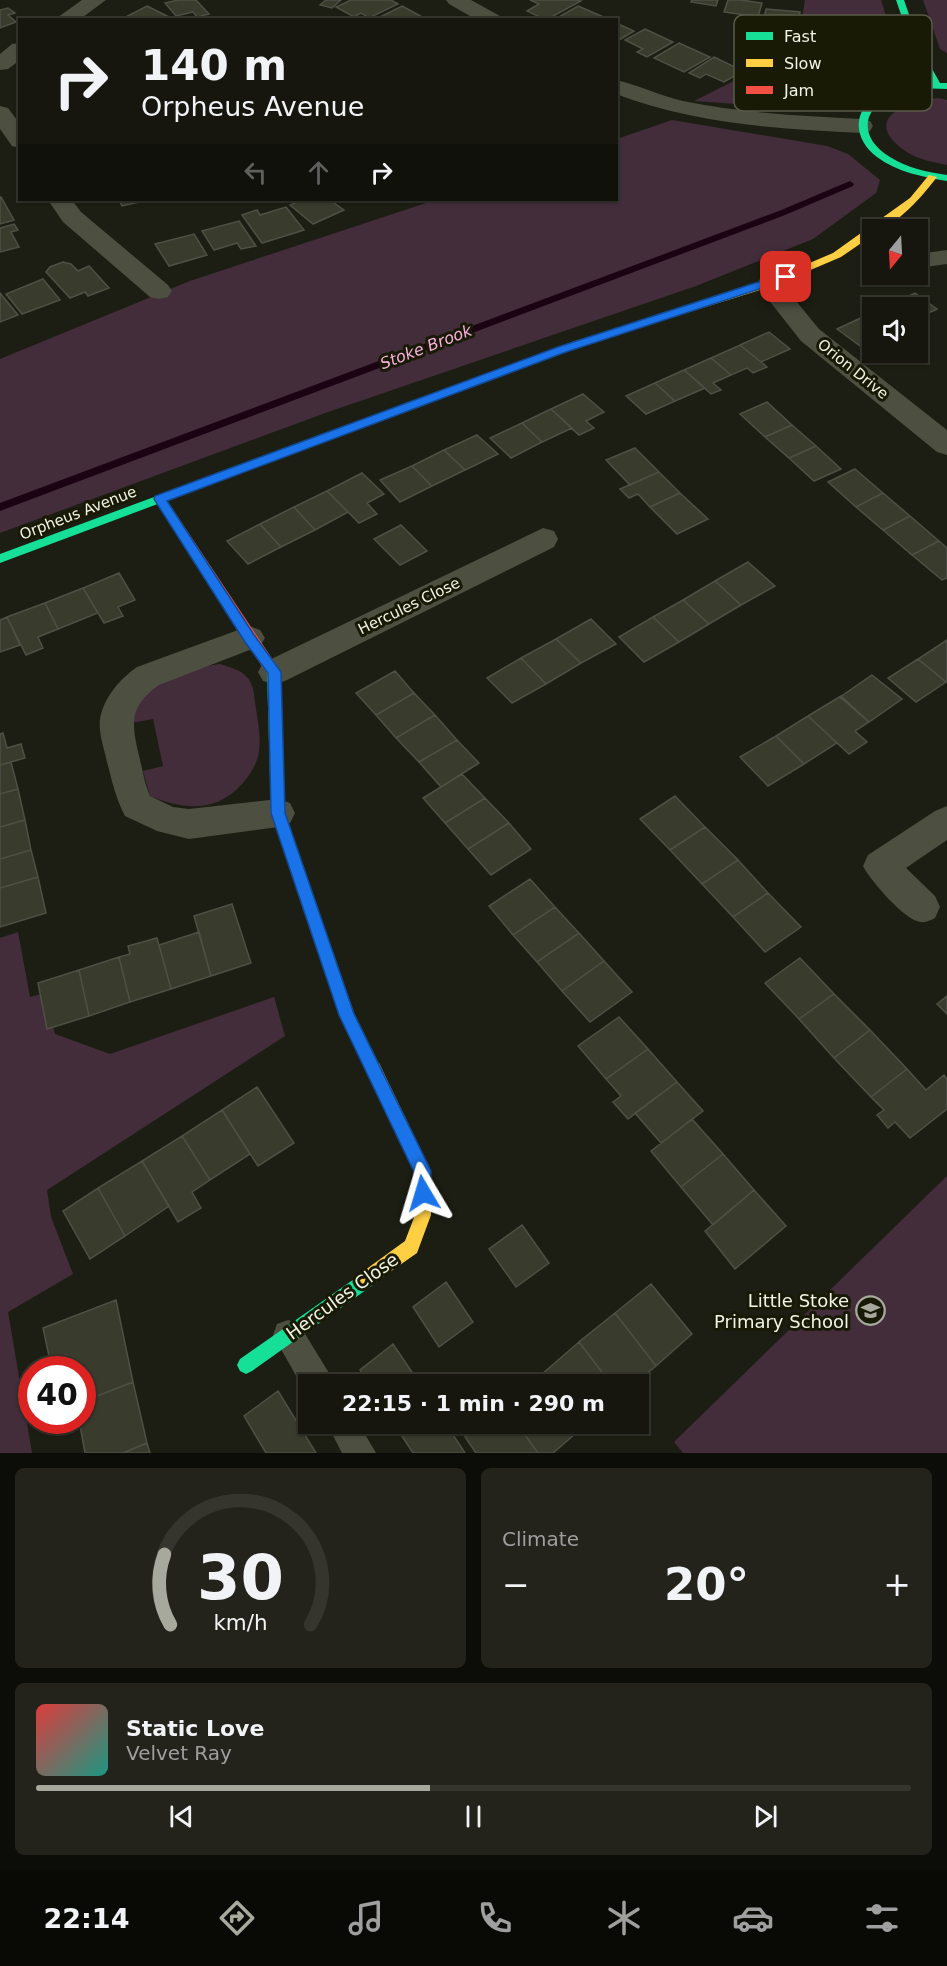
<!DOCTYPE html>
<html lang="en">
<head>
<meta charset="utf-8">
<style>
	:root { --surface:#16160e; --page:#23231c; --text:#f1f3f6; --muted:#9e9f9e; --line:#35352e; --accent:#a7a99c }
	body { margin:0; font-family:"DejaVu Sans",sans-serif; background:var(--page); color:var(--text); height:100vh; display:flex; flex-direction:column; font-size:22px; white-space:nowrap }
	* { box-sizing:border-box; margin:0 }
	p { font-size:20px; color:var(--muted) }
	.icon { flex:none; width:33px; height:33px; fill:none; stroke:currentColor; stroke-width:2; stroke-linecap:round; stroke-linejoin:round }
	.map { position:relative; height:1453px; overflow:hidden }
	.side { display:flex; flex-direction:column; gap:15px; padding:15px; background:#0c0c08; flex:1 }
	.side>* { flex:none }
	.top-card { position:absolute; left:18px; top:18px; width:600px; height:183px; border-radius:0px; box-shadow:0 2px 4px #0004,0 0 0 2px var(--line); background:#16160e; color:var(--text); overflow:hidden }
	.needle { width:39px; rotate:198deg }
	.controls { position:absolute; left:862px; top:219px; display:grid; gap:12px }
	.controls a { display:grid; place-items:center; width:66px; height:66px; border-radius:0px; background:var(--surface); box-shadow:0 2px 4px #0004,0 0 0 2px var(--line); font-size:30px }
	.speed { position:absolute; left:18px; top:1356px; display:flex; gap:12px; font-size:30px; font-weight:700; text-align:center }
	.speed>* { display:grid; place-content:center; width:78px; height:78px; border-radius:50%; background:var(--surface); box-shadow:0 2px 4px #0004,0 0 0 2px var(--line); line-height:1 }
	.speed .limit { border:9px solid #d22; background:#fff; color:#111 }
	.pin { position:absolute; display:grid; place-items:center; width:51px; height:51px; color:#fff; margin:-26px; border-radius:12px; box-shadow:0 3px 9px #0006 }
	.me { position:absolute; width:66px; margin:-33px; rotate:353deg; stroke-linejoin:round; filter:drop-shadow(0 0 4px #0008) }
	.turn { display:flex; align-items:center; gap:21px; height:126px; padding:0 24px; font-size:27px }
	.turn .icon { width:78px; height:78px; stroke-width:2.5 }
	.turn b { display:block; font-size:42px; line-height:51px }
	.lanes { display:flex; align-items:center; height:57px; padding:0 24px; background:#0003; justify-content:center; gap:30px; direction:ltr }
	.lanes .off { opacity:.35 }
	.big { font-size:45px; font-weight:600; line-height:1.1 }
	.side .tile { flex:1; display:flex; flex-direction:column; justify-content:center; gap:9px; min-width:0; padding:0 21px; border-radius:9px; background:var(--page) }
	.side .dial { align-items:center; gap:0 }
	.dial svg { height:156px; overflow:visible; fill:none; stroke:var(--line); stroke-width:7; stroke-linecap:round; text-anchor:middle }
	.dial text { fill:var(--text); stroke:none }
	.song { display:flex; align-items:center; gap:18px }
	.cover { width:72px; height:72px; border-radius:9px; background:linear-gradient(135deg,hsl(0 70% 55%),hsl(170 70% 35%)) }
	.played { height:6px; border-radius:3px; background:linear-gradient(90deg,var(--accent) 45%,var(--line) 45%) }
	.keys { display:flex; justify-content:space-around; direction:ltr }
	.heat { display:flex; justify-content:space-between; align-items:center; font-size:33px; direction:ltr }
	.side .tiles { flex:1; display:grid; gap:15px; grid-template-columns:1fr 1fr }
	.tile:last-child { grid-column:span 2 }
	.trip { position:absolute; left:298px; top:1374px; width:351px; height:60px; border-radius:0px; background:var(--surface); box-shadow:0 2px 4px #0004,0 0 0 2px var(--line); font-weight:600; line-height:60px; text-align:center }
	.dock { display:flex; height:96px; justify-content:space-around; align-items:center; background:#090906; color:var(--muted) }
	.dock .icon { width:42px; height:42px }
	.dock .active { color:var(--accent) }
	.dock b { font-size:27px; color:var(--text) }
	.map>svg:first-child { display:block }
	.green { fill:#432d3b }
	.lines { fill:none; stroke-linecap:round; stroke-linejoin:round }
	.stream { fill:#1c0314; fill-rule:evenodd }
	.building { fill:#393b2c; stroke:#4e5046; stroke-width:1.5 }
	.lane { fill:#4d4f41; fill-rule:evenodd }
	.street { fill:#4d4f41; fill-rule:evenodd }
	.fast { fill:#16e098; fill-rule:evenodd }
	.slow { fill:#ffcf43; fill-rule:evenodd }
	.jam { fill:#f24e42; fill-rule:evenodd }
	.route { fill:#1a73e8; stroke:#114b97; stroke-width:1.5 }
	.labels { text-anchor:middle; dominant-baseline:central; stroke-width:6; stroke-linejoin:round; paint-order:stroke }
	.street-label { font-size:15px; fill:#f1f4e6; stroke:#181a06 }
	.water-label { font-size:16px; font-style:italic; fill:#f9b0e1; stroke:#181a06 }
	.near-street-label { font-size:18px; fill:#f1f4e6; stroke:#181a06 }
	.near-poi-label { font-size:18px; fill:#f1f4e6; stroke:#181a06; text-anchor:end }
	.key { fill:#181a06; stroke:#595b49; stroke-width:1.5 }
	.key-label { font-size:16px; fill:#f1f4e6 }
</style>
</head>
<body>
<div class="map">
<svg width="947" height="1453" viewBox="0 0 947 1453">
	<rect width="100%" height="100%" fill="#1d1e13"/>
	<path class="green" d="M805 0H881L893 40 895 57 890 74 850 104 807 111H766L764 106 694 101 736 80 795 64Z
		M923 0H947V53L940 49Z
		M938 98 947 100V165C934 162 919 160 907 152 860 121 903 101 938 98Z
		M672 120 827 146 848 154 880 180 876 193 813 239 696 286 328 412 0 533V359L190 281 435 200H616L617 139Z
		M220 664C229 667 238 669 245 675 255 684 254 698 256 709 258 722 261 738 259 751 258 762 250 775 243 783 216 813 185 810 150 796L143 771 163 766 153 719 131 723C133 716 134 706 138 700 155 677 192 668 220 664Z
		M18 932 30 997 44 993 55 1034 110 1054 274 997 285 1036 47 1190 51 1217 73 1274 8 1312 32 1453H0V938Z
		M947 1176V1453H683L674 1442Z"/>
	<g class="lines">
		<path class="stream" d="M850 181 854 184 853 186 785 215 0 511V503L779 211Z"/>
	</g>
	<path class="building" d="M178 0H196L209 14 197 17 193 12 176 16 165 3Z
		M326 0H341L332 8 320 5Z
		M351 0H391L398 4 369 18 361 13 354 17 336 7Z
		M530 0H578L581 1 546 20 527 11 539 4Z
		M692 0H718L716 6 691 2Z
		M728 0H741L762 3 758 17 724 12Z
		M147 6 171 18 122 19Z
		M402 6 426 19 374 20Z
		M578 6 606 18 602 20 555 19Z
		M8 8 15 13 8 15 16 22 0 28V10Z
		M766 9 800 12 796 37 771 34 772 29 762 28Z
		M616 23 634 31 616 42Z
		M645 29 673 42 647 57 637 52 643 49 625 40Z
		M679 43 710 57 684 72 654 58Z
		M714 57 743 71 724 82 706 74 700 78 689 73Z
		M0 197H1L14 220 0 224Z
		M119 200H148L122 206Z
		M303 200H330L344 210 313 224 290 205Z
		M286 207 304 230 262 243 242 215 257 210 260 215Z
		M239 221 256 246 241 249 237 243 214 250 202 231Z
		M14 224 18 230 11 232 19 247 0 252V228Z
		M194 234 207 255 169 266 155 244Z
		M63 262 71 264 78 271 89 266 109 288 88 296 85 292 70 298 46 272 50 267Z
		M43 279 60 300 22 314 6 294Z
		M0 293 18 315 0 322Z
		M915 293 937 309 918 318V308H892L889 305Z
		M863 317 873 325V340L860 346 837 329Z
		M769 332 790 349 761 362 740 345Z
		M740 345 761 362 767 367 753 373 747 368 731 375 711 358Z
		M711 358 731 375 713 383 721 390 711 394 684 370Z
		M684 370 705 388 675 401 655 383Z
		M655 383 675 401 646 414 626 396Z
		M583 394 604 412 586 421 594 428 579 435 551 409Z
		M767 402 792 425 765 437 740 414Z
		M551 409 572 428 542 442 522 423Z
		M522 423 542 442 511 458 490 438Z
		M792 425 816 446 789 458 765 437Z
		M477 435 498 454 465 470 444 450Z
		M816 446 841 469 814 481 789 458Z
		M635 448 659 472 630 485 606 460Z
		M444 450 465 470 432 486 412 466Z
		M412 466 432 486 400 502 380 480Z
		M855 469 883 493 856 507 828 482Z
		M659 472 680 493 650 507 638 494 629 498 620 489Z
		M362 473 384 494 367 503 377 514 359 523 327 491Z
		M327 491 348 512 315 530 294 507Z
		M680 493 708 519 677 534 650 507Z
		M883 493 910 516 883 530 856 507Z
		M294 507 315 530 281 547 260 524Z
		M910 516 939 541 912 555 883 530Z
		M260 524 281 547 248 564 227 541Z
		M401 525 427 551 400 565 374 539Z
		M939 541 947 548V578L942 580 912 555Z
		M748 562 775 586 741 605 715 581Z
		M119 573 135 600 118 607 123 616 104 623 83 588Z
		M715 581 741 605 709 624 683 600Z
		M83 588 98 613 58 629 45 603Z
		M683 600 709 624 679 642 653 617Z
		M45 603 58 629 38 637 43 648 26 655 7 617Z
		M7 617 20 645 0 652V620Z
		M653 617 679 642 644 662 619 637Z
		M591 619 616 644 581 663 556 639Z
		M556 639 581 663 546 684 521 658Z
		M947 640V682H946L918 659Z
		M521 658 546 684 512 703 487 678Z
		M918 659 946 682 916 702 888 678Z
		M395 671 414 693 376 715 356 693Z
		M872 675 902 699 869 722 840 697Z
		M414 693 435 715 396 738 376 715Z
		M841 696 869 722 855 731 867 742 849 754 808 716Z
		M435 715 457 740 419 762 396 738Z
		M808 716 837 743 804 764 776 736Z
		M3 733 7 748 21 744 25 758 0 765V734Z
		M776 736 804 764 768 786 740 757Z
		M457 740 479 763 441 787 419 762Z
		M11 762 18 789 0 794V765Z
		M462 774 485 798 445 823 423 798Z
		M18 789 25 820 0 827V794Z
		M675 796 705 827 670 850 640 819Z
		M485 798 509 823 468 849 445 823Z
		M25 820 31 850 0 859V827Z
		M509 823 531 849 491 875 468 849Z
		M705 827 738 860 702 884 670 850Z
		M31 850 38 877 0 888V859Z
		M738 860 768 893 733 917 702 884Z
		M38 877 46 913 0 927V888Z
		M530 879 555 907 513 935 489 906Z
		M768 893 801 927 765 952 733 917Z
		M232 904 251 963 211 976 194 916Z
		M555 907 579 933 537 962 513 935Z
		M199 932 211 976 171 989 159 945Z
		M579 933 604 961 562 991 537 962Z
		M157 938 171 989 130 1002 119 957 130 954 128 946Z
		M119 957 130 1002 89 1016 79 970Z
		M800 958 834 994 799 1019 765 983Z
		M604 961 632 992 590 1022 562 991Z
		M79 970 89 1016 47 1029 38 983Z
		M834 994 870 1030 834 1058 799 1019Z
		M947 996V1014L937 1004Z
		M619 1017 648 1049 606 1079 578 1046Z
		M870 1030 907 1069 871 1097 834 1058Z
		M648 1049 677 1082 628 1119 613 1102 621 1096 606 1079Z
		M907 1069 926 1090 944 1075 947 1079V1109L910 1138 895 1122 888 1128 877 1115 884 1110 871 1097Z
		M677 1082 703 1111 661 1143 635 1113Z
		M257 1087 294 1143 258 1166 222 1110Z
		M222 1110 250 1154 210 1180 182 1136Z
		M692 1119 723 1154 681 1187 651 1151Z
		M182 1136 210 1180 192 1192 201 1208 178 1222 142 1161Z
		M723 1154 754 1190 713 1225 681 1187Z
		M142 1161 169 1206 125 1236 98 1188Z
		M98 1188 125 1236 90 1259 63 1211Z
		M754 1190 786 1226 735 1269 705 1231Z
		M522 1225 549 1263 516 1287 489 1249Z
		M446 1282 473 1322 439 1347 413 1307Z
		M651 1284 692 1334 656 1366 615 1313Z
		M116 1300 133 1382 82 1402V1370H69L66 1355 50 1361 43 1328Z
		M615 1313 656 1366 634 1384H611L579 1342Z
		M579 1342 611 1384H550L542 1374Z
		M393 1344 420 1384H369L360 1370Z
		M542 1374 550 1384H529Z
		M133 1382 147 1443 123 1453H85L79 1420H82V1402Z
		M278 1391 316 1453H266L244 1416Z
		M394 1424H446L465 1453H413Z
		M481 1424H517L538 1453H476L465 1437Z
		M517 1424H578L582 1428 553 1453H538Z
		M147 1443 150 1453H123Z"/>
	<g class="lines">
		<path class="lane" d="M288 1320 299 1324 329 1373 333 1384H309V1395H307L273 1335 277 1324Z
			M327 1424H359L376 1453H342Z"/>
		<path class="street" d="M82 0H106L79 20H54Z
			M446 0H471L500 16 503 20H477L449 4Z
			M20 43V60L8 69 0 70V54L12 44Z
			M616 80C639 85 660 96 683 101 742 113 802 116 862 119L870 121 873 126 870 131 862 133C778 129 695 124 616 94Z
			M0 106 8 108 20 124V148L12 146 0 129Z
			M48 200H72L81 212 168 285 172 291 168 297 159 299 150 297 63 222Z
			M947 250V264L925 267 918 266V254Z
			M769 276 778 279 819 329 947 430V455L937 452 801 341 756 284 760 279Z
			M543 528 554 531 558 539 554 547 285 681 274 684 263 681 258 672 263 663Z
			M249 626 260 630 265 638 260 646 159 685C127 708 132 725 140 760 143 772 145 785 150 796L173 807 189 809 278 799 290 803 295 813 290 823 278 827 189 839 157 831 125 816C116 799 112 781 107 762 105 752 101 741 100 730 97 705 118 680 137 667Z
			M947 806V840L906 868 935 896 940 907 935 918C931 920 925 923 921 922 905 921 870 880 863 866L868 855 935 811Z"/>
		<path class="fast" d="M896 0H904L921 49 940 83H947V89C932 88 916 88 901 92 863 103 855 136 890 157 907 168 927 172 947 175V181C923 177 897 172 877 157 850 136 853 105 885 92 900 85 915 83 931 83L913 49Z
			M576 341 580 342V346L0 563V554Z
			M268 659 273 660 281 672 285 813 354 1013 381 1068 379 1073 373 1076 367 1073 339 1015 271 813 267 673 261 664Z
			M367 1270 373 1273 376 1279 373 1285 252 1371 246 1374 240 1371 237 1365 240 1359Z"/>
		<path class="slow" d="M929 175 937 177C925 193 894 230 873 230V235L841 257 773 286 580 346H572L571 344 572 342 765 282 833 253 910 198Z
			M373 1060 379 1063 431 1171V1215L417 1253 367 1288 361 1285 358 1279 361 1273 405 1241 415 1215V1172L365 1068 367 1063Z"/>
		<path class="jam" d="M160 495 164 496 273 660 275 664 273 668H263L156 502 154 499Z"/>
	</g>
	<path class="route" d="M786 273 790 274V279L566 352 167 501 254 635 281 672 285 813 354 1014 431 1171V1193L429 1199 423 1202 417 1199 414 1193V1172L339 1015 271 813 268 673 245 642 154 499 155 496 558 347Z"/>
	<defs>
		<symbol id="school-ring" viewBox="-11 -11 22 22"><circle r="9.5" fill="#181a06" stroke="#a7a99c" stroke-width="1.5"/><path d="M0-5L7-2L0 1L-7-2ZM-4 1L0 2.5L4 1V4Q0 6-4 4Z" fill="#a7a99c"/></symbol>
	</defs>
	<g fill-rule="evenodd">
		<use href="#school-ring" x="854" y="1294" width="33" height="33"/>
	</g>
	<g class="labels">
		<g class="street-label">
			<text transform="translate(853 369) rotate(39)">Orion Drive</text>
			<text transform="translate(78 513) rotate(-21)">Orpheus Avenue</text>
			<text transform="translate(409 606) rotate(-26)">Hercules Close</text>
		</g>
		<g class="water-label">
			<text transform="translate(426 347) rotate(-21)">Stoke Brook</text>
		</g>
		<g class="near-street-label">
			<text transform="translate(342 1296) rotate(-36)">Hercules Close</text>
		</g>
		<g class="near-poi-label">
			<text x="849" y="1300">Little Stoke<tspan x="849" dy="21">Primary School</tspan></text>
		</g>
	</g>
	<rect x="734" y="15" width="198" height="96" rx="9" class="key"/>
	<rect x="746" y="32" width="27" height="8" fill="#16e098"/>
	<rect x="746" y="59" width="27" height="8" fill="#ffcf43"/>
	<rect x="746" y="86" width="27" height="8" fill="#f24e42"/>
	<g class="key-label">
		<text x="784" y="42">Fast</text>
		<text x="784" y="69">Slow</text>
		<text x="784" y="96">Jam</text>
	</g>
</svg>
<div class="controls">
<a><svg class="needle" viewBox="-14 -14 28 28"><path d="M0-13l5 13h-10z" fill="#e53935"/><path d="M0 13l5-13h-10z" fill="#9e9f9e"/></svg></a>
<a><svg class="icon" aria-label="sound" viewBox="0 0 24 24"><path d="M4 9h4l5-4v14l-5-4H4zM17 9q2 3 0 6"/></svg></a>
</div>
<div class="speed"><div class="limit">40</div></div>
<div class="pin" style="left:786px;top:277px;background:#d93025"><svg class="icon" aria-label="arrive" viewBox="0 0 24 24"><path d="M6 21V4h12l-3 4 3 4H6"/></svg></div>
<svg class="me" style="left:423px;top:1193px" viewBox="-20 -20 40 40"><path d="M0-17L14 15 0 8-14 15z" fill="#1a73e8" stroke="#fff" stroke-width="4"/></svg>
<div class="trip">22:15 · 1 min · 290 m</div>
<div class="top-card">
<div class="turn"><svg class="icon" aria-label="right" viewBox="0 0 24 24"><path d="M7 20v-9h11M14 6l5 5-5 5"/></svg><div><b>140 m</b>Orpheus Avenue</div></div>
<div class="lanes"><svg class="icon off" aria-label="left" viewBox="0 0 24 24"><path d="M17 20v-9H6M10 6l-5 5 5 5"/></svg><svg class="icon off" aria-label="ahead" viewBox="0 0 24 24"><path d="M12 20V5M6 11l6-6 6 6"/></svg><svg class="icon" aria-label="right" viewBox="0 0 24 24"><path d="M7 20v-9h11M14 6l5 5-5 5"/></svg></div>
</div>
</div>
<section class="side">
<div class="tiles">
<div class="tile dial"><svg viewBox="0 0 100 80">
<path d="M14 69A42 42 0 1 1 86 69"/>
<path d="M14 69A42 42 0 0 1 11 33" stroke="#a7a99c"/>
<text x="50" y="56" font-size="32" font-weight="700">30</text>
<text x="50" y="72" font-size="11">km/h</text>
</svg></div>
<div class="tile"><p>Climate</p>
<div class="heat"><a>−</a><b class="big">20°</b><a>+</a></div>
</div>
<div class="tile">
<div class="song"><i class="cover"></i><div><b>Static Love</b><p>Velvet Ray</p></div></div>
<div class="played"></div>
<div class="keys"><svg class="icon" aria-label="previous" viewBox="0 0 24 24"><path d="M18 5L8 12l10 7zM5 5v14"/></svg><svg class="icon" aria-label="pause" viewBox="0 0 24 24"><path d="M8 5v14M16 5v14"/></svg><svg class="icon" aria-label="next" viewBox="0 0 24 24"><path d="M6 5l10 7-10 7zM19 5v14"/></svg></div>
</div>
</div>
</section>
<nav class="dock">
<b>22:14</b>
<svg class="icon active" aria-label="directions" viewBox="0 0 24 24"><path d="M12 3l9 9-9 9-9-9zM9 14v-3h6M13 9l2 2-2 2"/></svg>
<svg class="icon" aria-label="music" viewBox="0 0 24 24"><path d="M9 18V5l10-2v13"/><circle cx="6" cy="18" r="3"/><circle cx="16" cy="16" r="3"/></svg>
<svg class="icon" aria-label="phone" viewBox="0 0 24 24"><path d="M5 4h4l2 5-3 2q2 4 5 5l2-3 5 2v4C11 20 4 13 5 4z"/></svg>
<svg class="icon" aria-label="climate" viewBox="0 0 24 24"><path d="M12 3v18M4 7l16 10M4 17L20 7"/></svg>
<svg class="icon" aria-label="car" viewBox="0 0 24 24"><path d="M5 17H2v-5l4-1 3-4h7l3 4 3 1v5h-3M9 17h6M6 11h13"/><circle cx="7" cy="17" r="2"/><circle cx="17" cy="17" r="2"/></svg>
<svg class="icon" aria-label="filters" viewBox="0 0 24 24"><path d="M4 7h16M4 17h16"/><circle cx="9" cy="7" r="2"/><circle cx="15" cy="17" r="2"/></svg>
</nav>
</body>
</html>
